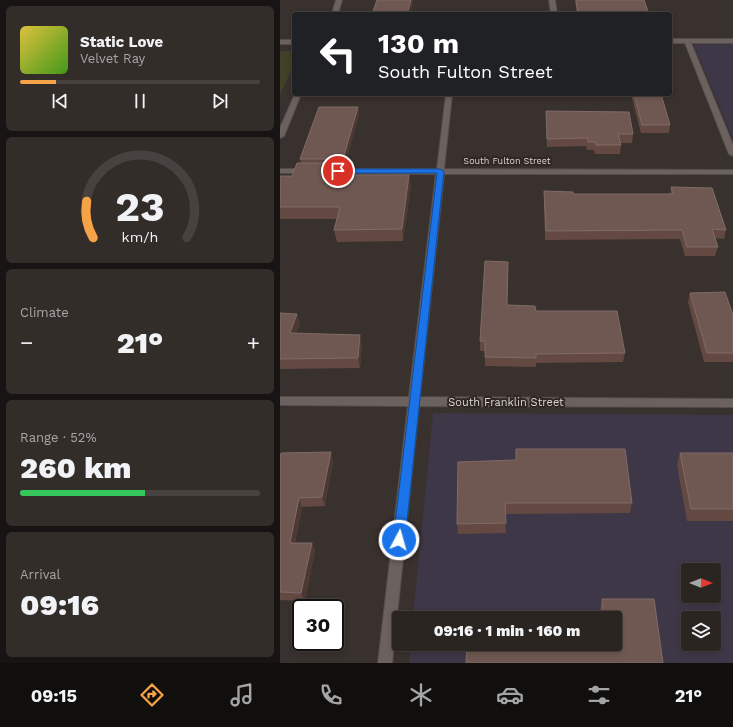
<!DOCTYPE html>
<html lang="en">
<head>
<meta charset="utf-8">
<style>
	:root { --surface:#2b2522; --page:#332d2a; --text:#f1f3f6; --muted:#a6a5a5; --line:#474240; --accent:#f6a247 }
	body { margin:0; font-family:"Work Sans",sans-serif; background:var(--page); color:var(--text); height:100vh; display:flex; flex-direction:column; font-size:15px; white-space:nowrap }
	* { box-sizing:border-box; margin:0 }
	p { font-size:13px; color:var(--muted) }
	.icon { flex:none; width:22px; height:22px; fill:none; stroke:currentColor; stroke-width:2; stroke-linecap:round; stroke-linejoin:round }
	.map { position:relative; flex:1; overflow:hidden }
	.details { display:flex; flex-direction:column; gap:6px; padding:6px; background:#181413; width:280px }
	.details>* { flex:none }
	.top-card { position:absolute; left:12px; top:12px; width:380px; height:84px; border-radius:4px; box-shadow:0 2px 6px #0003,0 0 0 1px var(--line); background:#202124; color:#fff; overflow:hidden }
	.needle { width:26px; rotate:90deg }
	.controls { position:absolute; left:401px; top:563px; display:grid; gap:8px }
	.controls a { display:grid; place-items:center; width:40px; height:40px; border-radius:4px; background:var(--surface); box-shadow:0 2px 6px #0003,0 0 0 1px var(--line); font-size:20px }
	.speed { position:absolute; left:12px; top:599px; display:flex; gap:8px; font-size:20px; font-weight:700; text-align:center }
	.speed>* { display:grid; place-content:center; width:52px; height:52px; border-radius:50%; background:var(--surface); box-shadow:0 2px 6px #0003,0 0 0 1px var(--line); line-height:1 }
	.speed .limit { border:2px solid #111; border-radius:6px; background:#fff; color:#111 }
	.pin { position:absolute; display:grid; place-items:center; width:34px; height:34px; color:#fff; margin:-17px; border:2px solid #fff; border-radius:50%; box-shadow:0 1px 4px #0007 }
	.me { position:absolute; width:44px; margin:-22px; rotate:6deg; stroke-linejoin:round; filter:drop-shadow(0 0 3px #0008) }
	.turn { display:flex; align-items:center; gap:14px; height:84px; padding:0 20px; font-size:18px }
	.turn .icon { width:52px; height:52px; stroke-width:2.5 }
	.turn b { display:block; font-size:28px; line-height:34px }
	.big { font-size:30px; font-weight:800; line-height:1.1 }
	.details .widget { flex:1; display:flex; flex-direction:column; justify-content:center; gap:6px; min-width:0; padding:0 14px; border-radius:6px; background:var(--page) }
	.details .dial { align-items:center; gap:0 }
	.dial svg { height:104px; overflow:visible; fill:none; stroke:var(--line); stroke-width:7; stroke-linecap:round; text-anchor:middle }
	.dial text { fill:var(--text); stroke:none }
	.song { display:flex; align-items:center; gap:12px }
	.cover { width:48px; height:48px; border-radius:6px; background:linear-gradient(135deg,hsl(50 70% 55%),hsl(100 70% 35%)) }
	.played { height:4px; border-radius:2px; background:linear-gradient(90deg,var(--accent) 15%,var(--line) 15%) }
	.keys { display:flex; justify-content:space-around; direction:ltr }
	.heat { display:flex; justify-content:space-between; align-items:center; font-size:22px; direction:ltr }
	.charge { height:6px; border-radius:3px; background:linear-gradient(90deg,#34c759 52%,var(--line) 0) }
	.trip { position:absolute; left:112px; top:611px; width:230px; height:40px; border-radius:4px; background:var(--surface); box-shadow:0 2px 6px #0003,0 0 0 1px var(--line); font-weight:800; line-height:40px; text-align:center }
	.dock { display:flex; height:64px; justify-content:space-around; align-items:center; background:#110f0e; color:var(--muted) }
	.dock .icon { width:28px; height:28px }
	.dock .active { color:var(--accent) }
	.dock b { font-size:18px; color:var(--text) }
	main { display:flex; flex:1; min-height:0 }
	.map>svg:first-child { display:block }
	.commercial { fill:#3e3748; fill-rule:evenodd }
	.green { fill:#404128 }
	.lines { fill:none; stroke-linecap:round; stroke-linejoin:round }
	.minor-casing { stroke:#544e4b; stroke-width:2 }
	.minor { fill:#6b625f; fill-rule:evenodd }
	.wall { fill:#634942 }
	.shaded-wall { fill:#4d3933 }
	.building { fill:#705852; stroke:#806b66 }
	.route { fill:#1a73e8; stroke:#114b97 }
	.labels { text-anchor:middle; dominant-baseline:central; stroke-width:4; stroke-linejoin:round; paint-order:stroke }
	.far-street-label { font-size:9px; fill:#dad5d3; stroke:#2f2724 }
	.street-label { font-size:11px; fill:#dad5d3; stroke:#2f2724 }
</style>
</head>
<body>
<main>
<section class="details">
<div class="widget">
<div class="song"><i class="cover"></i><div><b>Static Love</b><p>Velvet Ray</p></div></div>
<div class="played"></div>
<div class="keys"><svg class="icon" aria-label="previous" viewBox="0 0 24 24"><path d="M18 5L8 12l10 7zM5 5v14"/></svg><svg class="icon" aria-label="pause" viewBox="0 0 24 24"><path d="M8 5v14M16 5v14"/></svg><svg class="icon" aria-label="next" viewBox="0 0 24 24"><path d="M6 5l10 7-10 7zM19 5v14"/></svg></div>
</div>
<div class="widget dial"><svg viewBox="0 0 100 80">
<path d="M14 69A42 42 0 1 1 86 69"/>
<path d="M14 69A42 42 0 0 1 9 41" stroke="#f6a247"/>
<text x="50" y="56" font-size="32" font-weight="700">23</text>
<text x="50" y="72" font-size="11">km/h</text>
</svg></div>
<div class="widget"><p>Climate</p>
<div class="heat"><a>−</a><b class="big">21°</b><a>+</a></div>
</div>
<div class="widget"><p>Range · 52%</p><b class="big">260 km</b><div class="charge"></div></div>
<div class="widget"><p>Arrival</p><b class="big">09:16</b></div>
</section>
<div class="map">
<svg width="453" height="663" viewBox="0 0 453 663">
	<rect width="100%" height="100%" fill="#39312e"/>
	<path class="commercial" d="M413 43H453V139Z
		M153 413 453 415V663H129L131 644H335V618H133ZM408 570H434V596H408ZM408 618H434V644H408Z"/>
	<path class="green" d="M0 51H14V64L0 95Z"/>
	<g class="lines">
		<defs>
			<path id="minor" d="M56 0H62L58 14H52Z
				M269 0H275L277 14H271Z
				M390 39H453V43H411L453 145V156L449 154 405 43H390Z
				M0 40H14V44H0Z
				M15 94H21L4 136 0 138V128Z
				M166 94H172L164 169 453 170V174H164L140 397 453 399V407L139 406 112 663H98L128 406 0 405V397H129L156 174 48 173 44 171 48 169H157Z
				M0 169H26L30 171 26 173H0Z"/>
		</defs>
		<use href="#minor" class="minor-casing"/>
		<use href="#minor" class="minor"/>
	</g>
	<path class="wall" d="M295 0H364L369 14H297Z
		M351 94H381L390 125 389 133H361Z
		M78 107 79 115 64 168H61L62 175 131 186 123 241 57 242 54 230 57 219H0V176H12L21 163 20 159Z
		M266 111 353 134 352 143H340L341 145 340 154H315L314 150H307L306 146 267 147Z
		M391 187 446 230 444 239 435 238 438 247 435 256H405L400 239 265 240 264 200V191L293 194H390Z
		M410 293 453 315V362H424L408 302Z
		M227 305 256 311 345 353 343 362 256 363V367L205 366V351H200V341Z
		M0 313 20 324 16 333 82 345 80 368 0 369Z
		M236 449 352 503 350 513 225 514 226 533 178 534 177 524 236 460Z
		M400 453H453V521H407L397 465Z
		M0 457 53 461 45 506 22 507 15 543H32L35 551 25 601 0 600Z
		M322 599 383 663 320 613V609Z"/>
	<path class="shaded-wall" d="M131 0H133V2L130 14H127Z
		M78 107 79 115 64 168 63 159Z
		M60 163 62 175H56Z
		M129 175 131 186 123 241 122 229Z
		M17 314 20 324 13 343 10 333Z
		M80 335 82 345 80 368 78 358Z
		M51 452 53 461 45 506 42 497Z
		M19 498 22 507 13 551 10 543Z
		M32 543 35 551 25 601 21 593Z"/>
	<path class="building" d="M97 0H131L127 14H92Z
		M296 0H364L369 14H298Z
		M354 94H381L390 125H362Z
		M39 107H78L63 159H20Z
		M266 111 349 112 353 134H338L341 145H316L315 142H308L307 138 267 139Z
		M17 163H60L56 175H129L122 229 54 230 60 207H0V176H12Z
		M391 187 432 188 446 230 432 229 438 247H407L402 230 266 231 264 191 293 192V194H393Z
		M205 261 228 262 227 305 255 306 256 311H337L345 353 256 354V358L205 357V341H200Z
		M445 292 453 315V353H427L410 293Z
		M0 313 17 314 10 333 80 335 78 358 0 359Z
		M236 449H345L352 503H225L226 523 177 524 178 462 236 460Z
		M51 452 42 497 19 498 10 543H32L21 593 0 592V457L1 453Z
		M400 453H453V509H411Z
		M322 599H374L383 663H186L187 644H335V618H188V612L323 613Z"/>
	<path class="route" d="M56 169H160L164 171 125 540 123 544 119 545 115 544 113 540 157 173H56Z"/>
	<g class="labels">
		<g class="far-street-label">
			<text x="227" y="161">South Fulton Street</text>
		</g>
		<g class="street-label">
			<text x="226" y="402">South Franklin Street</text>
		</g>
	</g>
</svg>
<div class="controls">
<a><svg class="needle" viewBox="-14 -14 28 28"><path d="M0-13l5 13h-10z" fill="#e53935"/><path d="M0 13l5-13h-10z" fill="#a6a5a5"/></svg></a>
<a><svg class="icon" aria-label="layers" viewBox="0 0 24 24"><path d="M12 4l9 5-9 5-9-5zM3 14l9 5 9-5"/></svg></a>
</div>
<div class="speed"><div class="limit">30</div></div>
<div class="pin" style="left:58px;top:171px;background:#d93025"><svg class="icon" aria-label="arrive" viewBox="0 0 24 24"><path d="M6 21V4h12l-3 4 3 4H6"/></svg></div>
<svg class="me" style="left:119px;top:540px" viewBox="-20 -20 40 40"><circle r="17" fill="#1a73e8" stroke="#fff" stroke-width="3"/><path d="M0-11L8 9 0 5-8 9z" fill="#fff"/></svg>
<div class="trip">09:16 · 1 min · 160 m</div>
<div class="top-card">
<div class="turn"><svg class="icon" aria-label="left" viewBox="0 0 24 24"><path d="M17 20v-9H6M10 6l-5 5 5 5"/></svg><div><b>130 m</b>South Fulton Street</div></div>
</div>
</div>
</main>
<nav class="dock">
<b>09:15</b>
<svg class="icon active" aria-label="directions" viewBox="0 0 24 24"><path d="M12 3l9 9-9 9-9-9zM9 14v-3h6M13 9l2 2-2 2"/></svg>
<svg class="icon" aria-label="music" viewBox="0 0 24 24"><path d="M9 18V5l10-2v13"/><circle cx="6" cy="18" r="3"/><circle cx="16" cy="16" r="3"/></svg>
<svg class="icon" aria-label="phone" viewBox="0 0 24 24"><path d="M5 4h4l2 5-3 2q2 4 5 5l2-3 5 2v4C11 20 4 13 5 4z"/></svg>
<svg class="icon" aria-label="climate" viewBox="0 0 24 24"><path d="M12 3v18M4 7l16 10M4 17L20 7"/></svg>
<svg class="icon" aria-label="car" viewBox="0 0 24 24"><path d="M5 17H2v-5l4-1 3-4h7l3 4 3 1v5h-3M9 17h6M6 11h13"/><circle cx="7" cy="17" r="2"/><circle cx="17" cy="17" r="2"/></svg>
<svg class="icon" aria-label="filters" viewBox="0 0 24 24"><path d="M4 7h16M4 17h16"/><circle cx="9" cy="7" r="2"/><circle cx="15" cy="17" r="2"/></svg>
<b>21°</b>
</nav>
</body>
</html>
